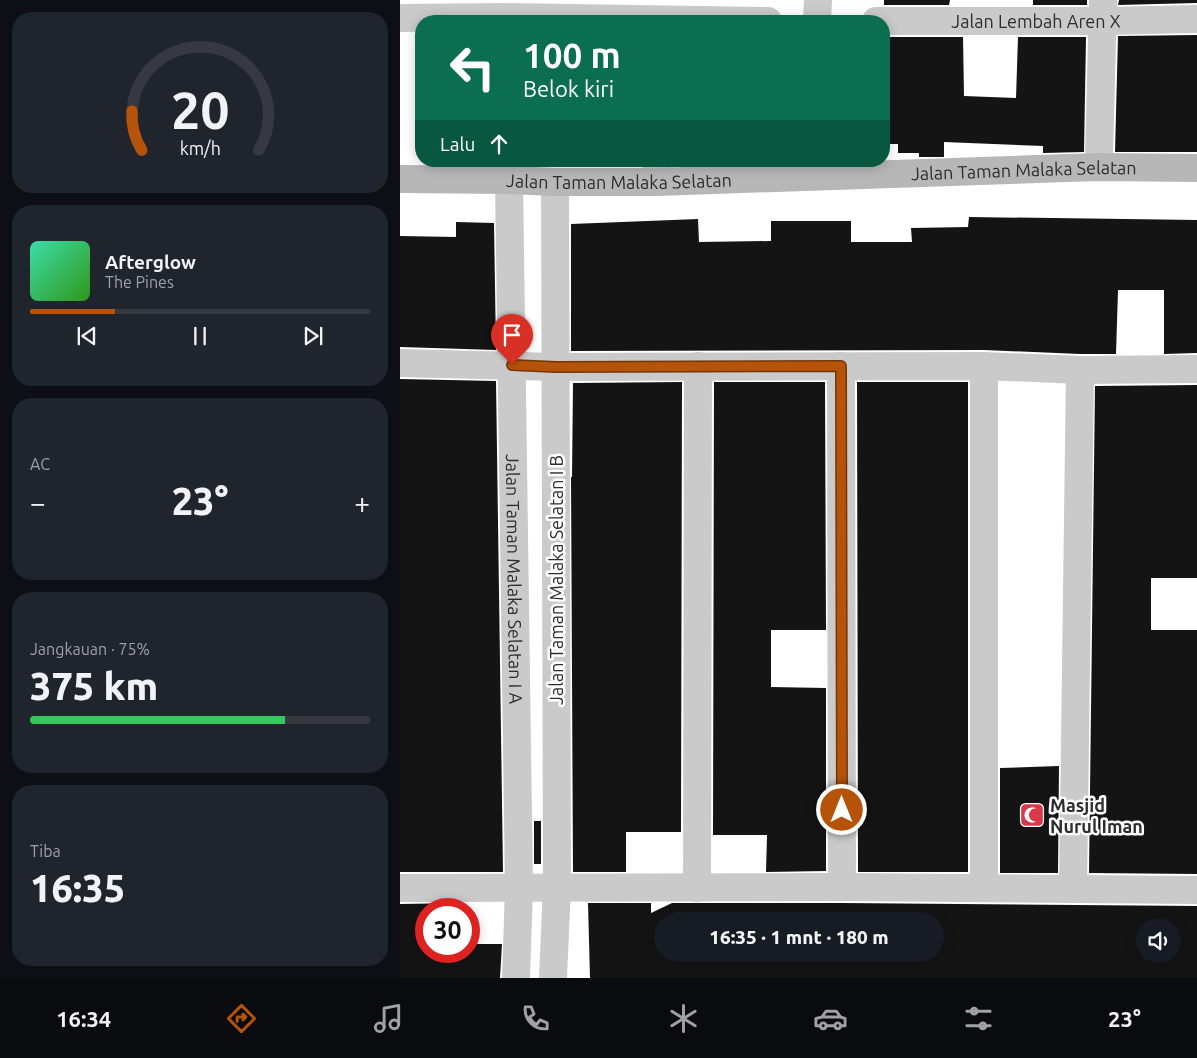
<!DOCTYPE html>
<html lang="id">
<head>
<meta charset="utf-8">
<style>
	:root { --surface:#171b24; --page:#20242c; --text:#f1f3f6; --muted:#9ea1a6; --line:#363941; --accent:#b45309 }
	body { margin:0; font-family:Ubuntu,sans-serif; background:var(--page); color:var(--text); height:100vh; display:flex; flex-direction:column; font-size:19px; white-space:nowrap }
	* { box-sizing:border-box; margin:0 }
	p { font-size:16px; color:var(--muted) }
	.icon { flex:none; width:28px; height:28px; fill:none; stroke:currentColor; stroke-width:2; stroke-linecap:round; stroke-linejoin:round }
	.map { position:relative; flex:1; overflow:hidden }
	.drawer { display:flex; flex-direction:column; gap:12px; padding:12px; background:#0d0f14; width:400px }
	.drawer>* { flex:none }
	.guide { position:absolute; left:15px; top:15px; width:475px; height:152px; border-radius:20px; box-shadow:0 2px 12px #0003; background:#0b6e4f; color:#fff; overflow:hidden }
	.controls { position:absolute; left:736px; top:918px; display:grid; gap:10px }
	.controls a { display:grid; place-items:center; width:45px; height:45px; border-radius:50%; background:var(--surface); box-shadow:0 2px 12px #0003; font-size:25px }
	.speed { position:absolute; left:15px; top:898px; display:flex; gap:10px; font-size:25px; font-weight:700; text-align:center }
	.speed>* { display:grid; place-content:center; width:65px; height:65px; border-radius:50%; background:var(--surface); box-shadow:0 2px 12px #0003; line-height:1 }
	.speed .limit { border:8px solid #d22; background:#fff; color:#111 }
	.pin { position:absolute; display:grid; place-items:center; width:42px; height:42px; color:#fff; margin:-51px -21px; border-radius:50% 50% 50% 0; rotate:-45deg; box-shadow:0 0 5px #0007 }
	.pin .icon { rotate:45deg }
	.me { position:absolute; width:55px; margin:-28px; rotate:0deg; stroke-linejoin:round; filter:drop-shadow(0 0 4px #0008) }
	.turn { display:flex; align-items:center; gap:18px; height:105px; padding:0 25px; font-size:22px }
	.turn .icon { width:65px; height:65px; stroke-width:2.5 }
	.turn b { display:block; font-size:35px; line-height:42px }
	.then { display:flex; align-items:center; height:48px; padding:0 25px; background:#0003; gap:10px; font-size:19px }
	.big { font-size:38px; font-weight:800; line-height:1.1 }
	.drawer .tile { flex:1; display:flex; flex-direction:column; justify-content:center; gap:8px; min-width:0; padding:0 18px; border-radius:20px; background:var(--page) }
	.drawer .dial { align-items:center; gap:0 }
	.dial svg { height:130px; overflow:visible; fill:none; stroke:var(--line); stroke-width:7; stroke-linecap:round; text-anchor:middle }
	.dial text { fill:var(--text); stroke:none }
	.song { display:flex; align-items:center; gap:15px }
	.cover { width:60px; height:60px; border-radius:8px; background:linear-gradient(135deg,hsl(160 70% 55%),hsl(110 70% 35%)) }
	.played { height:5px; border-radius:2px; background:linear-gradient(90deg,var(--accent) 25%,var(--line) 25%) }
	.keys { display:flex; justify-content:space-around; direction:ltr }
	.heat { display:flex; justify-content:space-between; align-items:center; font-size:28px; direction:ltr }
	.charge { height:8px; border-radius:4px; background:linear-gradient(90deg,#34c759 75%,var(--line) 0) }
	.trip { position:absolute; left:254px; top:912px; width:290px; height:50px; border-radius:25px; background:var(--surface); box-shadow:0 2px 12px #0003; font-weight:800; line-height:50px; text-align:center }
	.tab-bar { display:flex; height:80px; justify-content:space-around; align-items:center; background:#090b0e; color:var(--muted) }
	.tab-bar .icon { width:35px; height:35px }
	.tab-bar .selected { color:var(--accent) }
	.tab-bar b { font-size:22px; color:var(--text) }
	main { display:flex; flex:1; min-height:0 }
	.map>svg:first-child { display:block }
	.building { fill:#141414; fill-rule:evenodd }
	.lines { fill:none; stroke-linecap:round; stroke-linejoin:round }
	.street { stroke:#cacaca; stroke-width:28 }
	.secondary { stroke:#b7b7b7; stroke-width:28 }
	.route-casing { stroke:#753606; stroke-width:12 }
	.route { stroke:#b45309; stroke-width:9 }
	.labels { text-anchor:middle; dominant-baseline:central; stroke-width:5; stroke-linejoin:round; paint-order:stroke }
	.street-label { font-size:18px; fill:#2d2d2d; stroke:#fff }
	.poi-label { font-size:18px; font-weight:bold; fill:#2d2d2d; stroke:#fff; text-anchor:start }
</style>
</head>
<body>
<main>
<section class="drawer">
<div class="tile dial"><svg viewBox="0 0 100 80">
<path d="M14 69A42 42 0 1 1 86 69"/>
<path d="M14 69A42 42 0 0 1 8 45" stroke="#b45309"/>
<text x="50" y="56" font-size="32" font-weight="700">20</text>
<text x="50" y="72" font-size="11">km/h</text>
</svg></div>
<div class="tile">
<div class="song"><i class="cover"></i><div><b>Afterglow</b><p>The Pines</p></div></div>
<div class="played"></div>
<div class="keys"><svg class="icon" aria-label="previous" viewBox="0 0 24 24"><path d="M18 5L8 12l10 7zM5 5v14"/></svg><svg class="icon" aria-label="pause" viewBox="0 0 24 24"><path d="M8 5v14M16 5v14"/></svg><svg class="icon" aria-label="next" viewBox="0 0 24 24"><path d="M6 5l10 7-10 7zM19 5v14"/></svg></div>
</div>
<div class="tile"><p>AC</p>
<div class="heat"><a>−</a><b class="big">23°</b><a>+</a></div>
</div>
<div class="tile"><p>Jangkauan · 75%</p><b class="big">375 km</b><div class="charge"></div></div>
<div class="tile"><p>Tiba</p><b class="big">16:35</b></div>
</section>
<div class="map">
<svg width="797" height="978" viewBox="0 0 797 978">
	<rect width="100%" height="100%" fill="#fff"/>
	<path class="building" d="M484 0H550L549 5H484Z
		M633 0H687V5H633Z
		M719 0H797V3L718 5Z
		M797 35V152H715L718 36Z
		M484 37H563L564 96 616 98 618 37H686L684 152 643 153V146L544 142V157H519V153H498V144H484Z
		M569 217 797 220V353L764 354V290H718L716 354H680L584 350 171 351V224L298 219 299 242 371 241V221H451V242H512L511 228 568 227Z
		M56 222 94 223 96 350 0 347V236L56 237Z
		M0 379 96 381 103 872H0Z
		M282 382 281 832H226V872H173L171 477H172L173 383Z
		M314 382H425L426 630H371V687L426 688V871L366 872 367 835H313Z
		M457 382H568V872H458Z
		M797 385V578H751V630H797V874L689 873 695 386Z
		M659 766 658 873H600V768Z
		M134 821H141V864H134Z
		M62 903V909H26V951H69V944H102L100 978H0V904Z
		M188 903H251V913L272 903H442L797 906V978H190ZM262 921H535V954H262ZM745 926H772V954H745Z"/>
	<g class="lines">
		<g class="street">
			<path d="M0 18 101 17 368 21"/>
			<path d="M417 21 418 0"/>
			<path id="s1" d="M476 21H703L797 19"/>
			<path d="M697 167 699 157 703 0"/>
			<path id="s2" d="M109 180 119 888 116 978"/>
			<path d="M257 182V161"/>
			<path d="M0 363 156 367 584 366 680 370 797 369"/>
			<path d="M441 366 442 887"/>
			<path d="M584 366V888"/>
			<path d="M0 888 442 887 797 890"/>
			<path d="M297 888 298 366"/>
			<path d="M673 889 680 370"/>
			<path d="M153 978 157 887 155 182"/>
		</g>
		<path class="secondary" id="s3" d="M0 179 109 180 155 182H257L697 167 797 168"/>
	</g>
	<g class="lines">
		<defs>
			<path id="route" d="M112 365 156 367 441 366 442 810"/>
		</defs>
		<use href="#route" class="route-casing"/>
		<use href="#route" class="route"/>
	</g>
	<defs>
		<symbol id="mosque-square" viewBox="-11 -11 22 22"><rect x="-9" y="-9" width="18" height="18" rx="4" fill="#d93949" stroke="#fff"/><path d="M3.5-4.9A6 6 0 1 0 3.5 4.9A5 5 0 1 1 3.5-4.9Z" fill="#fff"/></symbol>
	</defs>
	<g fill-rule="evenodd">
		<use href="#mosque-square" x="618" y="801" width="28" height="28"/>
	</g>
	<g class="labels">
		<g class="street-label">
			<text stroke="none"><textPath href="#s1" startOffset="160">Jalan Lembah Aren X</textPath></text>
			<text stroke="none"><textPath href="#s3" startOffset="624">Jalan Taman Malaka Selatan</textPath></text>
			<text stroke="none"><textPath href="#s3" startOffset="219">Jalan Taman Malaka Selatan</textPath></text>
			<text stroke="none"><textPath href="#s2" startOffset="399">Jalan Taman Malaka Selatan I A</textPath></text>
			<text transform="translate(156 580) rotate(-90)">Jalan Taman Malaka Selatan I B</text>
		</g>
		<g class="poi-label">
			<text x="650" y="805">Masjid<tspan x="650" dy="21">Nurul Iman</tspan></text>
		</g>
	</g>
</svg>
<div class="controls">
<a><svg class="icon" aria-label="sound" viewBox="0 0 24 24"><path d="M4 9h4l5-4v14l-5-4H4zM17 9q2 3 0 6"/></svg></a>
</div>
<div class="speed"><div class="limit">30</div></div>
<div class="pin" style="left:112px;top:365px;background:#d93025"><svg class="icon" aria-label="arrive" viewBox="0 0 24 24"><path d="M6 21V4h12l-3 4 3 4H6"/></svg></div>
<svg class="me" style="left:442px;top:810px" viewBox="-20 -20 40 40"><circle r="17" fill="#b45309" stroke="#fff" stroke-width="3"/><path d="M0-11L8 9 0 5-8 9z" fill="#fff"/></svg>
<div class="trip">16:35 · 1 mnt · 180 m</div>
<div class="guide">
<div class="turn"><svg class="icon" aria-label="left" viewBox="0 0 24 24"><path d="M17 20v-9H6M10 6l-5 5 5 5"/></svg><div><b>100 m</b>Belok kiri</div></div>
<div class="then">Lalu<svg class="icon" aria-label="ahead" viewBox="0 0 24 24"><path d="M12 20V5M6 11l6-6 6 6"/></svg></div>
</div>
</div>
</main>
<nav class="tab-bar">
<b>16:34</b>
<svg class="icon selected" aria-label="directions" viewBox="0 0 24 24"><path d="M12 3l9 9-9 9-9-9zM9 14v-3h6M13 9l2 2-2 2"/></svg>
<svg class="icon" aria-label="music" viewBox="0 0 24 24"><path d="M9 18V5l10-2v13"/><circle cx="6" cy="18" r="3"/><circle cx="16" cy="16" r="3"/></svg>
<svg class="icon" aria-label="phone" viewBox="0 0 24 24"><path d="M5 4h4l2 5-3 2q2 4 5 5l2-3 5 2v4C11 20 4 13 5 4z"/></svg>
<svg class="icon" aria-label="climate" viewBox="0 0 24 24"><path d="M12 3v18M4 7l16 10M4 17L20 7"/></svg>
<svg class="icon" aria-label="car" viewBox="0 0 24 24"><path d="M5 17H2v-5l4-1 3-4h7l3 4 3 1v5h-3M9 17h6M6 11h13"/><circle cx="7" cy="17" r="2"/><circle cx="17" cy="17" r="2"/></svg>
<svg class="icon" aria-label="filters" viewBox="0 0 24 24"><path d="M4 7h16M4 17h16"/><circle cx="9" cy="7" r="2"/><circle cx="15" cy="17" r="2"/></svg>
<b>23°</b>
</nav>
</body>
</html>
